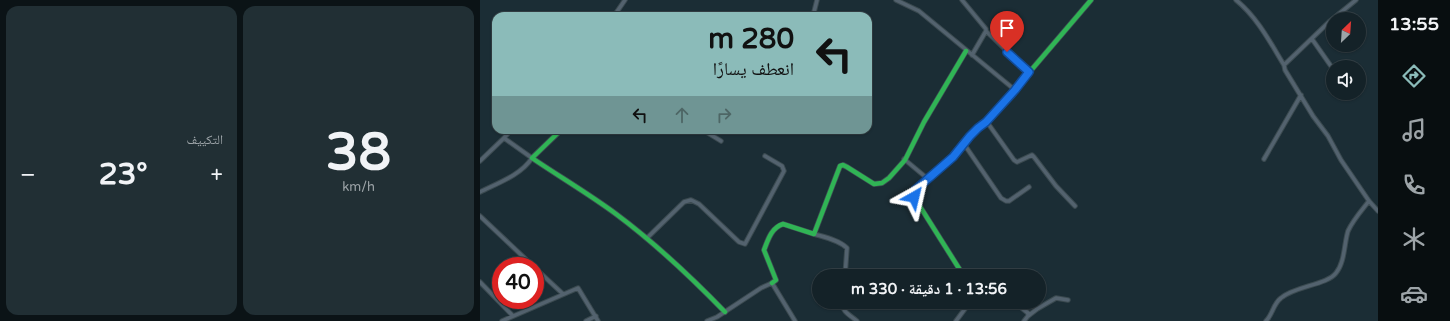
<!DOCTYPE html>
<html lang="ar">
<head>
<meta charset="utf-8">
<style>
	:root { --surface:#142228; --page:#212f34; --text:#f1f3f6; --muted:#9da4a8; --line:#333f45; --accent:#8bbbb9 }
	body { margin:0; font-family:"Varela Round","Noto Naskh Arabic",sans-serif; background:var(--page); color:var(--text); direction:rtl; height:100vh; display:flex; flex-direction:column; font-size:15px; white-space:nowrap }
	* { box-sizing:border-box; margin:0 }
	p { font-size:13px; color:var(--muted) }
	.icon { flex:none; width:22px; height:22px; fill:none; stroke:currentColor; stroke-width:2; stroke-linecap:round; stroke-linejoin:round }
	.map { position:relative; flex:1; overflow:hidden; direction:ltr }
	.details { display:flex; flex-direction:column; gap:6px; padding:6px; background:#0b1316; width:480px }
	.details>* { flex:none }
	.banner { position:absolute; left:12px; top:12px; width:380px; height:122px; border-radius:12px; box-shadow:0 1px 3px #0004,0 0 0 1px var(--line); direction:rtl; background:#8bbbb9; color:#111; overflow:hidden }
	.needle { width:26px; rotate:25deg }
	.tools { position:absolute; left:846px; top:12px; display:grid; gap:8px }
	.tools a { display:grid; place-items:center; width:40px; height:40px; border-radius:50%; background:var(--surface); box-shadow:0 1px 3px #0004,0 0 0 1px var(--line); font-size:20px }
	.speed { position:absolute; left:12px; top:257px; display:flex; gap:8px; font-size:20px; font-weight:700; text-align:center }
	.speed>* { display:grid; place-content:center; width:52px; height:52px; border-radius:50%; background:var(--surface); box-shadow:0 1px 3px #0004,0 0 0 1px var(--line); line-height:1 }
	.speed .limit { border:6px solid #d22; background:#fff; color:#111 }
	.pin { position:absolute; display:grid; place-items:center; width:34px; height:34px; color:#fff; margin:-41px -17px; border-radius:50% 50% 50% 0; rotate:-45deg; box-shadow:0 0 4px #0007 }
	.pin .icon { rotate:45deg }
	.me { position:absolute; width:44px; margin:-22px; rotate:37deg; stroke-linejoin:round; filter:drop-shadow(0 0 3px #0008) }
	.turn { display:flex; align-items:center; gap:14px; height:84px; padding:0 12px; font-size:18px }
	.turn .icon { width:52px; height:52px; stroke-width:2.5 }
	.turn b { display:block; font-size:28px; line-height:34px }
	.lanes { display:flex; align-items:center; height:38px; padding:0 12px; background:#0003; justify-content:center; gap:20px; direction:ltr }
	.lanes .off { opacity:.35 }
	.big { font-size:30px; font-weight:800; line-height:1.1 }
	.details .widget { flex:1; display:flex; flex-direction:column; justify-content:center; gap:6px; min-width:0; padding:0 14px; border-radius:12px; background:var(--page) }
	.details .dial { align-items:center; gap:0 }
	.dial b { font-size:52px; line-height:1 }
	.heat { display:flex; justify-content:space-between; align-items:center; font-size:22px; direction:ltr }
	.details .tiles { flex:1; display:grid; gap:6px; grid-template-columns:repeat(2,1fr) }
	.trip { position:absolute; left:332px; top:269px; width:234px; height:40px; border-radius:20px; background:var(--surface); box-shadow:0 1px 3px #0004,0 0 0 1px var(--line); font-weight:800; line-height:40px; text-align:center; direction:rtl }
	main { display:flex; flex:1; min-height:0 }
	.tabs { display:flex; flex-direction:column; width:72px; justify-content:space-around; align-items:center; background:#080e10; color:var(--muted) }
	.tabs .icon { width:28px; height:28px }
	.tabs .selected { color:var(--accent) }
	.tabs b { font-size:18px; color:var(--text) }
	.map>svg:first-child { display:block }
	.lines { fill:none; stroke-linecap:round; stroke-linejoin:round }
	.street-casing { stroke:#3b4a50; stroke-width:5.5 }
	.fast-casing { stroke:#3b4a50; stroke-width:6 }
	.street { stroke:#53626e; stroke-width:3.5 }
	.fast { stroke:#30b455; stroke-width:4.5 }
	.route-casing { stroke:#114b97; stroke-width:10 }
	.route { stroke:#1a73e8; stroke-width:7 }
</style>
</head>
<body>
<main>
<nav class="tabs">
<b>13:55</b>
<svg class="icon selected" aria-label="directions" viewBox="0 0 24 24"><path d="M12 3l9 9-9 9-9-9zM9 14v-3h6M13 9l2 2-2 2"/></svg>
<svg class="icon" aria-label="music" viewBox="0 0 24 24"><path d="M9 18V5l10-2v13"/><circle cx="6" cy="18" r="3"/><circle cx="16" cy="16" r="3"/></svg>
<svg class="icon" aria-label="phone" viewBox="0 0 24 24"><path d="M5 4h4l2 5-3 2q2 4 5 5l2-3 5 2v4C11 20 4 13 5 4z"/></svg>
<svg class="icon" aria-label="climate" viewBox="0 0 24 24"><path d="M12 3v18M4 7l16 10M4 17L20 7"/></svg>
<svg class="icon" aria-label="car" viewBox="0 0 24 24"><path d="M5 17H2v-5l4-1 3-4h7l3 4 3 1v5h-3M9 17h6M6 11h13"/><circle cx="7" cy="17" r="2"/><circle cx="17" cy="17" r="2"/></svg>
</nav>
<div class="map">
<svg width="898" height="321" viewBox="0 0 898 321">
	<rect width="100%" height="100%" fill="#1b2d35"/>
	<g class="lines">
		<defs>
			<path id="street" d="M416 0 439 11 535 90
				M482 0 506 29V31
				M756 0C777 17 790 42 804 65L805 70 833 116 848 136 861 160 889 201 898 211
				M134 16 145 0
				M333 16 337 0
				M832 39 853 69
				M492 55 506 31 549 72
				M804 65 849 22 876 0
				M870 93V94
				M507 122 534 160 537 162 552 155 554 157 576 186 595 206
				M223 130 241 141
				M484 144 521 198 526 201H529L549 187
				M424 159 448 179
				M784 159 821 95
				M0 161 24 138
				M0 192C18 183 41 175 52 158L24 138 31 130
				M0 216 53 266
				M334 234C344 237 359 240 367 248L365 276
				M167 238 204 202 211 200 219 204 259 242 265 244 304 171 302 166 285 156
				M55 268 83 294
				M0 282 33 316
				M362 302C362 312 370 315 377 321
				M534 302 548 313V316L544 321
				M548 316 557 309 576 298 588 300
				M22 321 98 288 118 321
				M106 321 116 316
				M227 321 237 317 281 288 292 283 315 321
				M476 321 490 302
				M786 321C793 314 793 304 801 298 815 286 847 285 856 273 865 262 864 244 868 231 873 220 882 210 889 201"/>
			<path id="fast" d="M81 130 52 158C80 177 109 194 136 214 175 243 211 277 245 312
				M490 276 480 270 434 197 433 193 473 157 498 128 507 122 611 0
				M292 283 296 280 284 250C288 240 291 228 303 224L334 234 360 166 363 165 367 167 394 184 402 183 409 178 425 160 444 122 486 51"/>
		</defs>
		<use href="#street" class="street-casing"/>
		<use href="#fast" class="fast-casing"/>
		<use href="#street" class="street"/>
		<use href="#fast" class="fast"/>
	</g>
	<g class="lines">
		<defs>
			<path id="route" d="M434 197 433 193 435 190 473 157 490 136 498 128 506 122 535 90 549 72 527 52"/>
		</defs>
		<use href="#route" class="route-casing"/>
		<use href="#route" class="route"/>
	</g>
</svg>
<div class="tools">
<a><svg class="needle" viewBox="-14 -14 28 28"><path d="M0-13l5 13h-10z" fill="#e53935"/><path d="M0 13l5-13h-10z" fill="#9da4a8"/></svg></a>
<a><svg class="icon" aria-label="sound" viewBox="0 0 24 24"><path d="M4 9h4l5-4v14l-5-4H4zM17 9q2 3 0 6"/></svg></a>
</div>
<div class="speed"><div class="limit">40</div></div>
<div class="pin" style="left:527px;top:52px;background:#d93025"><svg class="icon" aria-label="arrive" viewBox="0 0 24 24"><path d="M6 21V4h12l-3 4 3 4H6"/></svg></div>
<svg class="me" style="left:434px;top:197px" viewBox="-20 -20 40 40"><path d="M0-17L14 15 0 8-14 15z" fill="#1a73e8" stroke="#fff" stroke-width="4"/></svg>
<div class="trip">13:56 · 1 دقيقة · 330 m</div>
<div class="banner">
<div class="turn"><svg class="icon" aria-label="left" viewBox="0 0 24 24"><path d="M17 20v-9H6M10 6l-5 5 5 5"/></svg><div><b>280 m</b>انعطف يسارًا</div></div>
<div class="lanes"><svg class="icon" aria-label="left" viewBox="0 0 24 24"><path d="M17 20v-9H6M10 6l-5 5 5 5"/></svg><svg class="icon off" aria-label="ahead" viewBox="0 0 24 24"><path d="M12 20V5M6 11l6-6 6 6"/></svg><svg class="icon off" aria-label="right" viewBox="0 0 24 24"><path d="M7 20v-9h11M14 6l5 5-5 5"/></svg></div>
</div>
</div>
<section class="details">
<div class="tiles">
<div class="widget dial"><b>38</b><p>km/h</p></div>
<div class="widget"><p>التكييف</p>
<div class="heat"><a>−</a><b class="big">23°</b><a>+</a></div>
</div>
</div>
</section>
</main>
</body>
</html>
